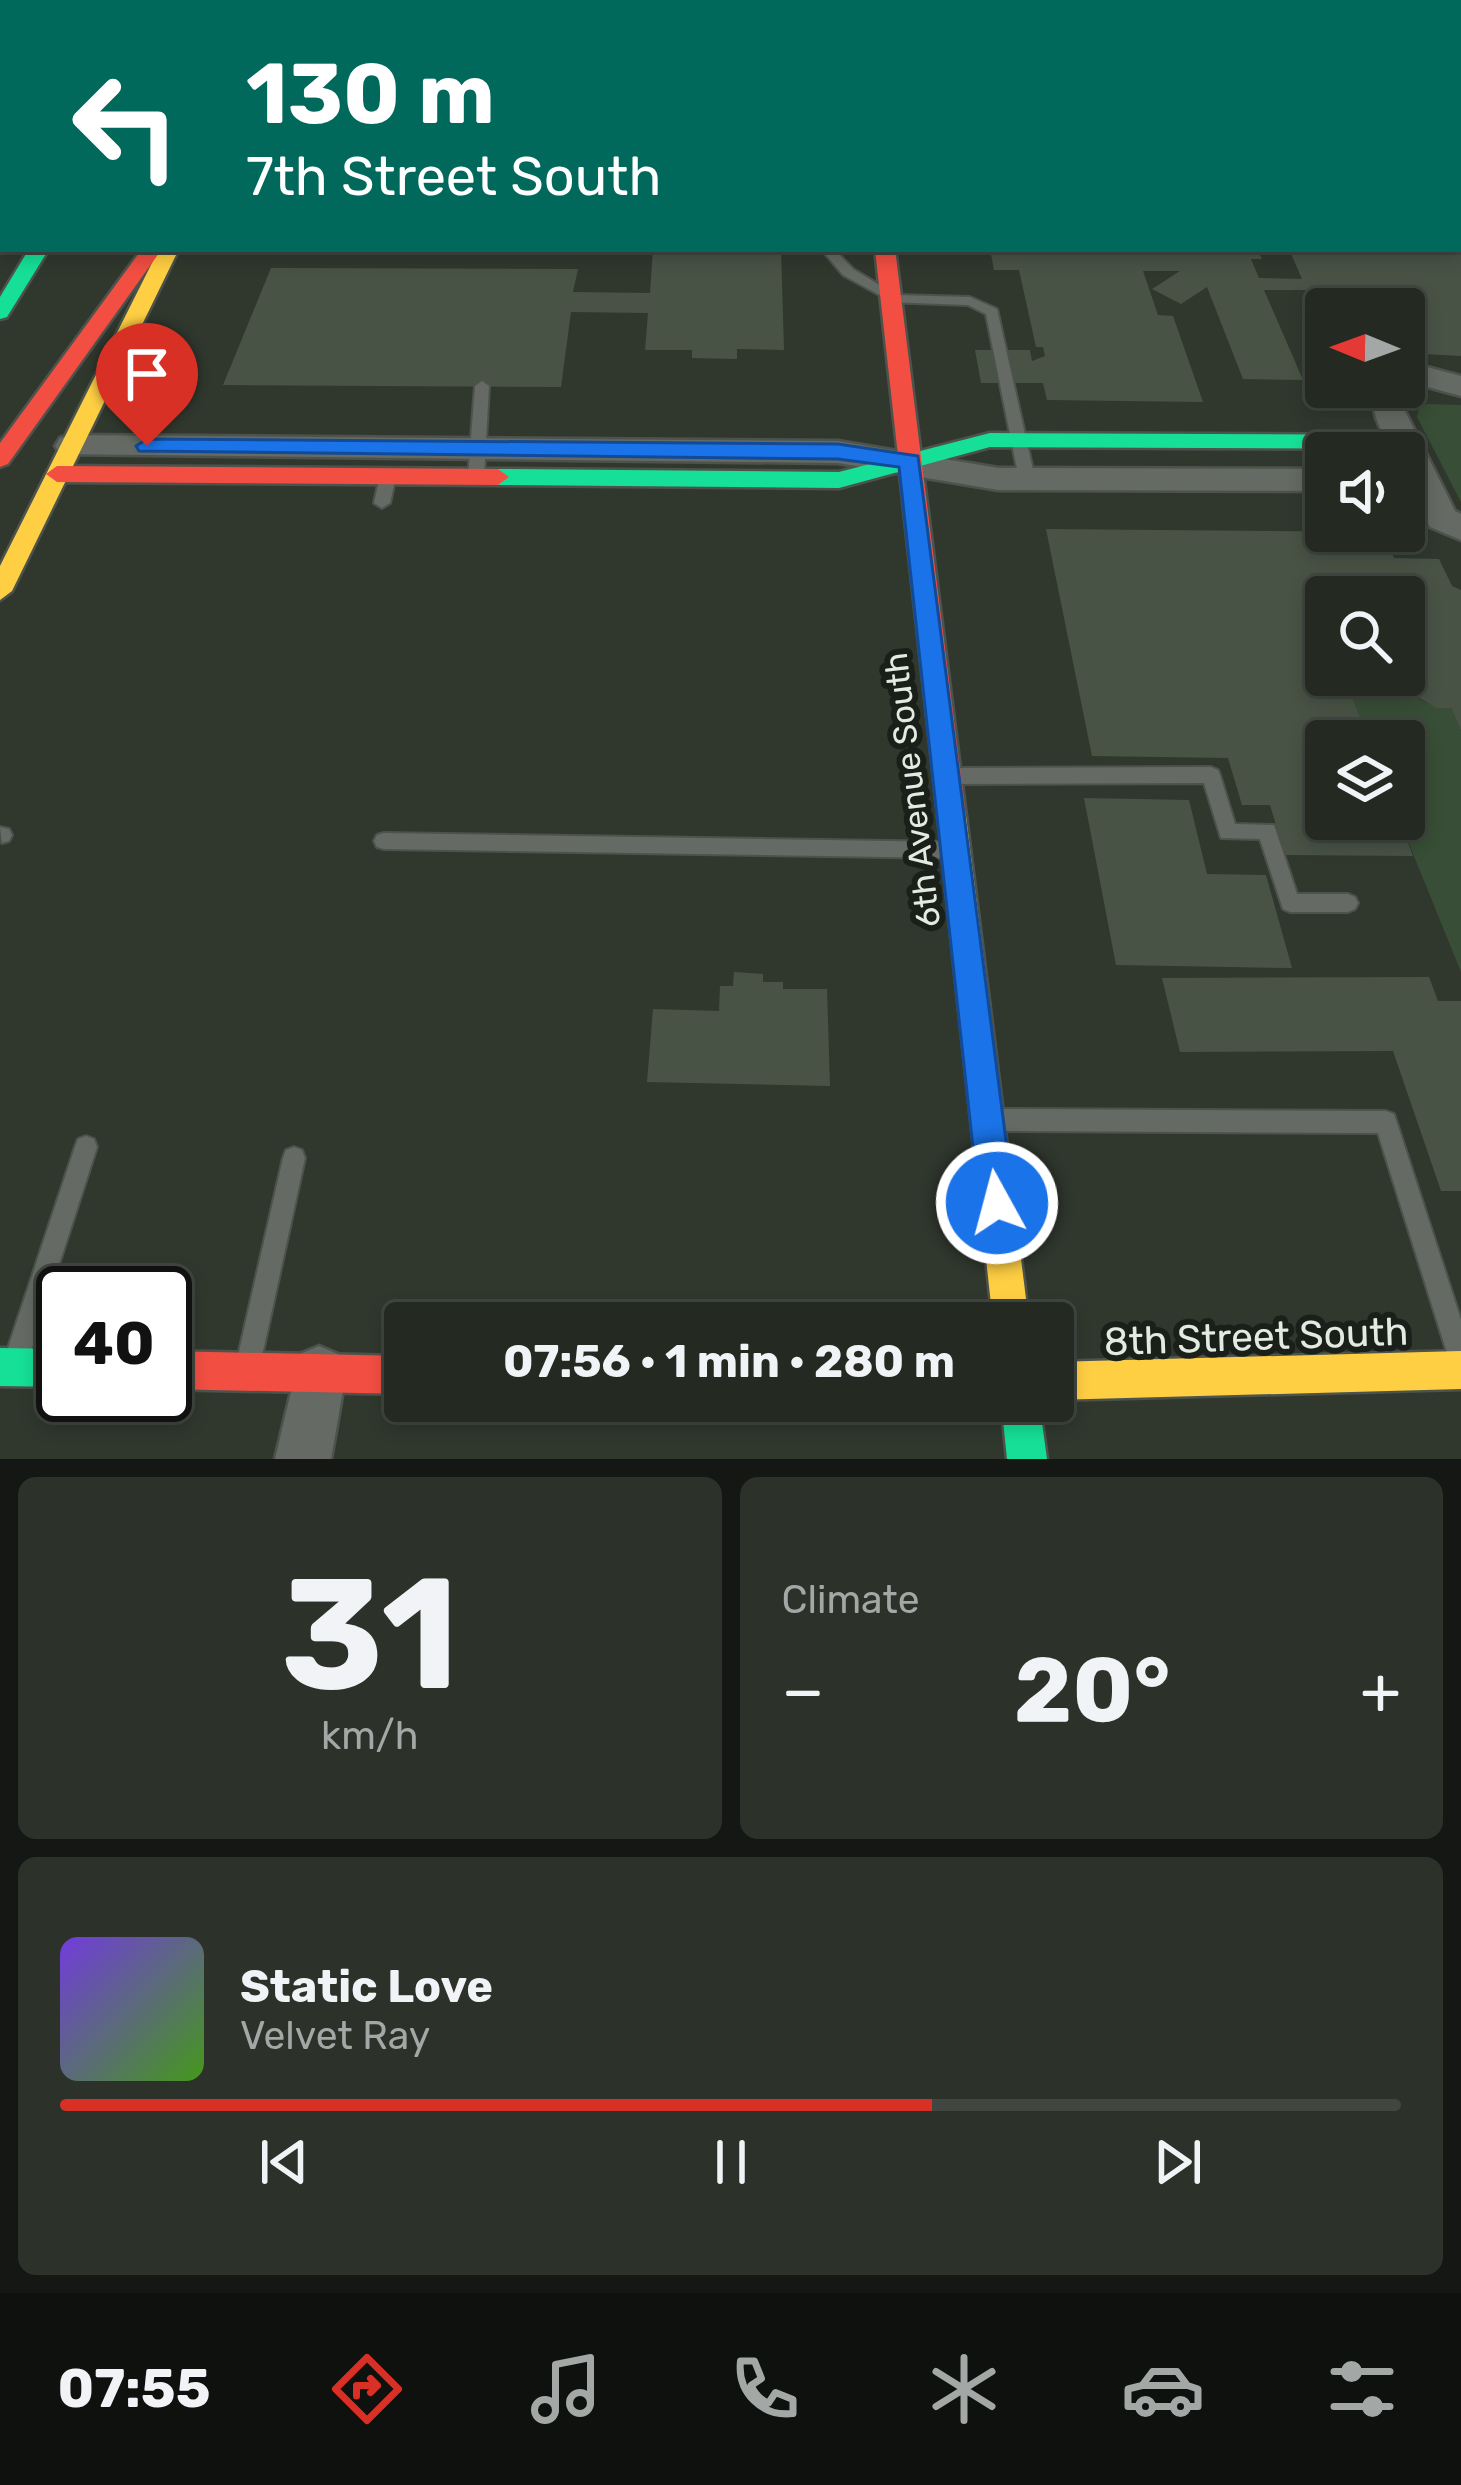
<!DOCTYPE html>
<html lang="en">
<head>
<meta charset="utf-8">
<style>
	:root { --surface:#242a22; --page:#2c322a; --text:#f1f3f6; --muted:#a3a7a5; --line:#414640; --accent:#d93025 }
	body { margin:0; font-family:Rubik,sans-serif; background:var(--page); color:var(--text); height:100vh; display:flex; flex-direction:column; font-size:45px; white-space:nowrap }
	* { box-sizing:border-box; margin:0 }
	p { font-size:39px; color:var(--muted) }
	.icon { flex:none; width:66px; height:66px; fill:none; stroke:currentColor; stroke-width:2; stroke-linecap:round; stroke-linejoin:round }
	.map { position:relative; height:1459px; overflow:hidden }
	.panel { display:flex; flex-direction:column; gap:18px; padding:18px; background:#141713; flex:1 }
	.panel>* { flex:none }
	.guide { position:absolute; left:0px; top:0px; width:1461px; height:252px; box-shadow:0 6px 18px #0003,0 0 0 3px var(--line); background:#00695c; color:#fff; overflow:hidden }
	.needle { width:78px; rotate:271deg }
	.tools { position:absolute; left:1305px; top:288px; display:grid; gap:24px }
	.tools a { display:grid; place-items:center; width:120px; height:120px; border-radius:12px; background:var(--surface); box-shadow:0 6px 18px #0003,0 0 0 3px var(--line); font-size:60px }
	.speed { position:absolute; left:36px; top:1266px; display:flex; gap:24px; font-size:60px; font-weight:700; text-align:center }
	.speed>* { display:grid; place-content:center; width:156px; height:156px; border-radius:50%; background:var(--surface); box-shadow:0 6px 18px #0003,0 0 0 3px var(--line); line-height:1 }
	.speed .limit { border:6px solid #111; border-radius:18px; background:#fff; color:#111 }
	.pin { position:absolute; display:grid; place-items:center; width:102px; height:102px; color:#fff; margin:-123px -51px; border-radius:50% 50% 50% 0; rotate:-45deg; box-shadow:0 0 12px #0007 }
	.pin .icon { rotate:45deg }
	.me { position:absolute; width:132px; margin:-66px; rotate:353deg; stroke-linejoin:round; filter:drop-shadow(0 0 9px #0008) }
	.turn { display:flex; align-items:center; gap:42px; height:252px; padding:0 48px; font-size:54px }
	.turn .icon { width:156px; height:156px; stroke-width:2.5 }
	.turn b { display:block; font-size:84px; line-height:102px }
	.big { font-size:90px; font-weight:700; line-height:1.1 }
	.panel .tile { flex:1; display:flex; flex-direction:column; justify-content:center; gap:18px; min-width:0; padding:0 42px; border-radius:18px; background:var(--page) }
	.panel .dial { align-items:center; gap:0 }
	.dial b { font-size:156px; line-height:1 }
	.song { display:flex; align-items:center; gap:36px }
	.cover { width:144px; height:144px; border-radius:18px; background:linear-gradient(135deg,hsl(260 70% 55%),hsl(100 70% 35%)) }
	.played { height:12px; border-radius:6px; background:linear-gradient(90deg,var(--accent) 65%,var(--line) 65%) }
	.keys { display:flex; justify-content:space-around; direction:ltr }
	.heat { display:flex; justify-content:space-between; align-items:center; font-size:66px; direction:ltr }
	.panel .tiles { flex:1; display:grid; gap:18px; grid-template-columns:1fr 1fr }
	.tile:last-child { grid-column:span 2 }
	.trip { position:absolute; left:384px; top:1302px; width:690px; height:120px; border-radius:12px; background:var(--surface); box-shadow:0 6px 18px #0003,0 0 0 3px var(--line); font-weight:700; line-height:120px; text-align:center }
	.dock { display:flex; height:192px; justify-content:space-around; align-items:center; background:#0e110e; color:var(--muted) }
	.dock .icon { width:84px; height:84px }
	.dock .current { color:var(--accent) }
	.dock b { font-size:54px; color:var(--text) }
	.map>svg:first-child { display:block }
	.green { fill:#384e36 }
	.building { fill:#485346 }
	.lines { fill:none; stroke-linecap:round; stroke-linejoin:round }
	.lane-casing { stroke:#4d534c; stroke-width:4 }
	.street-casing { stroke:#4d534c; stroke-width:5 }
	.fast-casing { stroke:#4d534c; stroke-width:5 }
	.slow-casing { stroke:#4d534c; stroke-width:5 }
	.jam-casing { stroke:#4d534c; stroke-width:5 }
	.lane { fill:#656a64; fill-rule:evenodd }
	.street { fill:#656a64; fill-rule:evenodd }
	.fast { fill:#16e098; fill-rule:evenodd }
	.slow { fill:#ffcf43; fill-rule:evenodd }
	.jam { fill:#f24e42; fill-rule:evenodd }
	.route { fill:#1a73e8; stroke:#114b97; stroke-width:3 }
	.labels { text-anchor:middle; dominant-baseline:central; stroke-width:12; stroke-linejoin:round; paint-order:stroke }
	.street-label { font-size:33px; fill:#e2eae1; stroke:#1a2019 }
	.near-street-label { font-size:39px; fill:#e2eae1; stroke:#1a2019 }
</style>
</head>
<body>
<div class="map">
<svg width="1461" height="1459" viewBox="0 0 1461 1459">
	<rect width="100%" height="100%" fill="#30382e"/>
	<path class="green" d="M1428 404 1461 405V502L1417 417 1419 407Z
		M1345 677H1401C1409 697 1430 708 1451 708L1461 731V972L1399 819H1404V741H1369Z"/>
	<path class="building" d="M311 249H455L453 254 311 253Z
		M653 249H781L784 350 737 349V359L692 358V350H645L648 313 571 312 561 387 223 385 271 268 578 269 573 292 650 293Z
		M990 249H1257L1262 259H1251L1259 278 1302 279 1289 249H1461V356L1404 353V309H1332L1322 290H1264L1303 380 1243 379 1207 287 1181 304 1152 289 1180 271H1143L1158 315 1173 316 1203 402 1047 400 1043 383H981L975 350H1030L1032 361 1045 356 1043 347H1036L1019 270H994Z
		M1046 529 1383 532 1394 558 1439 559 1452 586 1461 590V731L1451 708H1436L1406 690 1400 675H1404V597H1326V675H1344L1369 741H1326V819H1399L1413 856 1285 855 1270 805H1242L1228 758 1092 756Z
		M1084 798 1189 800 1207 874 1266 875 1292 968 1116 965Z
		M734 972 763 974V982H783V989H827L830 1086 647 1082 653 1009 719 1011 720 986H733Z
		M1429 977 1438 1001H1461V1191H1441L1393 1051 1180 1052 1162 978Z"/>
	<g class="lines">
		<defs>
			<path id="lane" d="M363 0H376L373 3H360Z
				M551 0H562L564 3H553Z
				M1042 0H1052L1053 3H1043Z
				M1108 0H1118L1120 3H1110Z
				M821 249H834L853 269 896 295 970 297 997 309 1035 479 1032 483H1022L1019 479 986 314 968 305 886 302 885 298 843 275Z
				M482 381 489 386 484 477 476 482 468 477 475 386Z
				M388 471 396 476 390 503 382 508 374 503 380 476Z
				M1211 767 1218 770 1220 775 1235 824 1274 825 1297 894H1348L1355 897 1358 903 1355 909 1348 912H1290L1283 909 1260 839 1221 838 1204 783 951 784 944 781 942 776 944 771 951 768Z
				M0 827 9 829 12 835 9 841 2 843Z
				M384 833 950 842 957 844 960 850 957 856 950 858 384 849 377 847 374 841 377 835Z
				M997 1109 1386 1111 1394 1114 1461 1320V1371L1452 1368 1449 1359 1378 1133 997 1131 989 1128 986 1120 989 1112Z
				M86 1136 94 1139 97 1147 31 1351 28 1360 19 1363 10 1360 7 1351 75 1147 78 1139Z
				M294 1147 302 1150 305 1158 262 1356 259 1365 250 1368 241 1365 238 1356 283 1158 286 1150Z"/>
			<path id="street" d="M16 0H38L14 3Z
				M1284 0H1306L1308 3H1286Z
				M3 23V40L0 41V24Z
				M1458 74H1461V88H1458Z
				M1423 366 1461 376V396L1424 386 1407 391 1405 411 1455 511 1461 514V540L1430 527 1404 475V453H1393C1383 432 1365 409 1379 387H1404V372Z
				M71 435 838 441 998 468 1326 469V491L998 490 838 463 60 454 55 446 60 438Z
				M319 1346 338 1354 346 1373 331 1459H275L300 1354Z"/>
			<path id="fast" d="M849 0H863V3H849Z
				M29 249H49L7 317 0 319V297Z
				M990 433 1404 435 1415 442 1404 449 990 447 839 488 498 485 487 477 498 469 839 472Z
				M0 1348 63 1349V1387L0 1386Z
				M1001 1401H1039L1047 1459H1007Z"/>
			<path id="slow" d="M0 65H3V75H0Z
				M159 249H179L12 591 0 600V566Z
				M952 804 962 807 966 816 1029 1323H993L938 816 942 807Z
				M1461 1351V1389L1053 1400V1362Z"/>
			<path id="jam" d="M142 249H162L8 464 0 467V443Z
				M875 249H895L966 816 962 825 952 828 942 825 938 816Z
				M57 466 498 469 509 477 498 485 57 482 46 474Z
				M165 1351 405 1356V1394L165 1389Z"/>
		</defs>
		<use href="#lane" class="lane-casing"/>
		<use href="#street" class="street-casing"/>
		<use href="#fast" class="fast-casing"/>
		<use href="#slow" class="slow-casing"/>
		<use href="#jam" class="jam-casing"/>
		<use href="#lane" class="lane"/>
		<use href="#street" class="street"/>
		<use href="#fast" class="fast"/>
		<use href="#slow" class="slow"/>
		<use href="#jam" class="jam"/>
	</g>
	<path class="route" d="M147 439 838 444 918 456 1014 1203 1009 1216 997 1221 984 1216 979 1203 899 467 838 459 139 451 136 446Z"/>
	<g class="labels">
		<g class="street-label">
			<text transform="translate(912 790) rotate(-97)">6th Avenue South</text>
		</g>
		<g class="near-street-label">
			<text transform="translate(1256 1337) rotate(-2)">8th Street South</text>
		</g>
	</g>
</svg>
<div class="tools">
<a><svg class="needle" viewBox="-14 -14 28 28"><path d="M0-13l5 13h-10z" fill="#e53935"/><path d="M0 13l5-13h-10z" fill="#a3a7a5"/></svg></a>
<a><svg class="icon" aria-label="sound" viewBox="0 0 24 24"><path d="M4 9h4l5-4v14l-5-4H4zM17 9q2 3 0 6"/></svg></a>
<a><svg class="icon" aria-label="search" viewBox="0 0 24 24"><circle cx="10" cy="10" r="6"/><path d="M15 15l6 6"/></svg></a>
<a><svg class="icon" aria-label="layers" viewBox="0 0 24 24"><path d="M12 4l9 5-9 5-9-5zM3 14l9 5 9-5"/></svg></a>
</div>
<div class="speed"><div class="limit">40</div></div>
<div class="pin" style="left:147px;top:446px;background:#d93025"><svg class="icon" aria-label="arrive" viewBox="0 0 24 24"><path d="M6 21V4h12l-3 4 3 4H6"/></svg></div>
<svg class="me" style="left:997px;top:1203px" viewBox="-20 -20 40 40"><circle r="17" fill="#1a73e8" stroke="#fff" stroke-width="3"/><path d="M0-11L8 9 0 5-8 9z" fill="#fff"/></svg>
<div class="trip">07:56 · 1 min · 280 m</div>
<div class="guide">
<div class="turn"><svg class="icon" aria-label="left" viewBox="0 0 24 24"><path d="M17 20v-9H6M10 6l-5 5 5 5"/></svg><div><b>130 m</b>7th Street South</div></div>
</div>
</div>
<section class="panel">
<div class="tiles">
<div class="tile dial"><b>31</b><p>km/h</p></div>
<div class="tile"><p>Climate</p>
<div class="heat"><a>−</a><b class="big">20°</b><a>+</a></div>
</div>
<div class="tile">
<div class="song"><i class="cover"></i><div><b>Static Love</b><p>Velvet Ray</p></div></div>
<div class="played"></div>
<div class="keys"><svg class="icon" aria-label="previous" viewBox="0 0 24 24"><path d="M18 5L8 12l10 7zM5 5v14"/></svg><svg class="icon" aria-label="pause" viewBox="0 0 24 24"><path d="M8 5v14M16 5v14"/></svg><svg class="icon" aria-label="next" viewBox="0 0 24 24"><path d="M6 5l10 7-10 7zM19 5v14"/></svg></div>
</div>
</div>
</section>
<nav class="dock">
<b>07:55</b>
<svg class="icon current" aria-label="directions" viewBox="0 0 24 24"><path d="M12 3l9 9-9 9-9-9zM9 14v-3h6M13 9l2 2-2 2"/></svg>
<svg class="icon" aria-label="music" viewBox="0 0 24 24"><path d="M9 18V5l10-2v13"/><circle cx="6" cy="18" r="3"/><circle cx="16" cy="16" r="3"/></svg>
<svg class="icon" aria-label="phone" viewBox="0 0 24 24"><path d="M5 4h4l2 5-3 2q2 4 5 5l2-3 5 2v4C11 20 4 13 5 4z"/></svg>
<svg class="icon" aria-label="climate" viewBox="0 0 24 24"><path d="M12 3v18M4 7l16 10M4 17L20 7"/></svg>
<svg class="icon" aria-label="car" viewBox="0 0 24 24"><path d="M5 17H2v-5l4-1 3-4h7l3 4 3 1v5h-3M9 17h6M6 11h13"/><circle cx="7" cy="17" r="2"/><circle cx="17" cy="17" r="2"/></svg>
<svg class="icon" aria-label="filters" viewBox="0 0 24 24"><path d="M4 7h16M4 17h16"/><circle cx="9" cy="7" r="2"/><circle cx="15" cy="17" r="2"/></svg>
</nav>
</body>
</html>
